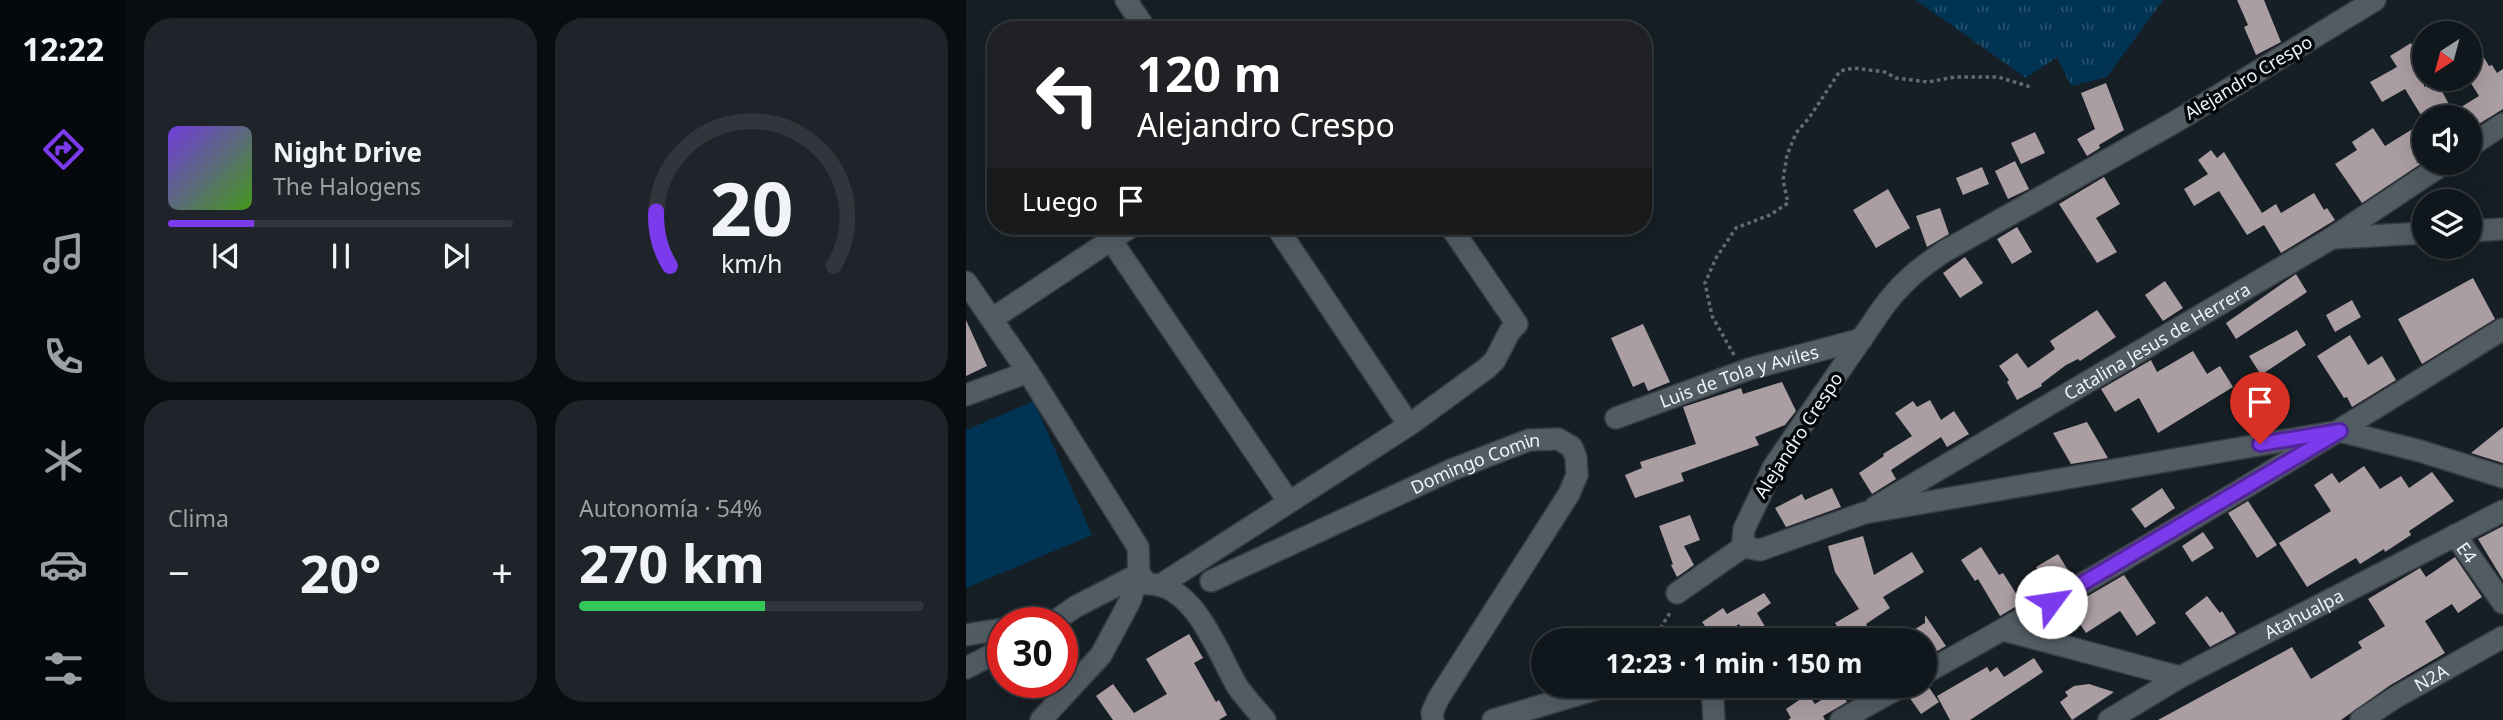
<!DOCTYPE html>
<html lang="es">
<head>
<meta charset="utf-8">
<style>
	:root { --surface:#10171c; --page:#1e2429; --text:#f1f3f6; --muted:#9c9fa3; --line:#30363b; --accent:#7c3aed }
	body { margin:0; font-family:"Noto Sans",sans-serif; background:var(--page); color:var(--text); height:100vh; display:flex; flex-direction:column; font-size:26px; white-space:nowrap }
	* { box-sizing:border-box; margin:0 }
	p { font-size:23px; color:var(--muted) }
	.icon { flex:none; width:38px; height:38px; fill:none; stroke:currentColor; stroke-width:2; stroke-linecap:round; stroke-linejoin:round }
	.map { position:relative; flex:1; overflow:hidden }
	.sheet { display:flex; flex-direction:column; gap:18px; padding:18px; background:#090d0f; width:840px }
	.sheet>* { flex:none }
	.banner { position:absolute; left:21px; top:21px; width:665px; height:214px; border-radius:28px; box-shadow:0 7px 28px #0002,0 0 0 2px var(--line); background:#202124; color:#fff; overflow:hidden }
	.needle { width:46px; rotate:216deg }
	.fabs { position:absolute; left:1446px; top:21px; display:grid; gap:14px }
	.fabs a { display:grid; place-items:center; width:70px; height:70px; border-radius:50%; background:var(--surface); box-shadow:0 7px 28px #0002,0 0 0 2px var(--line); font-size:35px }
	.speed { position:absolute; left:21px; top:607px; display:flex; gap:14px; font-size:35px; font-weight:700; text-align:center }
	.speed>* { display:grid; place-content:center; width:91px; height:91px; border-radius:50%; background:var(--surface); box-shadow:0 7px 28px #0002,0 0 0 2px var(--line); line-height:1 }
	.speed .limit { border:10px solid #d22; background:#fff; color:#111 }
	.pin { position:absolute; display:grid; place-items:center; width:60px; height:60px; color:#fff; margin:-72px -30px; border-radius:50% 50% 50% 0; rotate:-45deg; box-shadow:0 0 7px #0007 }
	.pin .icon { rotate:45deg }
	.me { position:absolute; width:77px; margin:-38px; rotate:59deg; stroke-linejoin:round; filter:drop-shadow(0 0 5px #0008) }
	.turn { display:flex; align-items:center; gap:24px; height:147px; padding:0 35px; font-size:32px }
	.turn .icon { width:91px; height:91px; stroke-width:2.5 }
	.turn b { display:block; font-size:49px; line-height:60px }
	.then { display:flex; align-items:center; height:66px; padding:0 35px; background:#0003; gap:14px; font-size:26px }
	.big { font-size:52px; font-weight:700; line-height:1.1 }
	.sheet .tile { flex:1; display:flex; flex-direction:column; justify-content:center; gap:10px; min-width:0; padding:0 24px; border-radius:28px; background:var(--page) }
	.sheet .dial { align-items:center; gap:0 }
	.dial svg { height:182px; overflow:visible; fill:none; stroke:var(--line); stroke-width:7; stroke-linecap:round; text-anchor:middle }
	.dial text { fill:var(--text); stroke:none }
	.song { display:flex; align-items:center; gap:21px }
	.cover { width:84px; height:84px; border-radius:10px; background:linear-gradient(135deg,hsl(260 70% 55%),hsl(100 70% 35%)) }
	.played { height:7px; border-radius:4px; background:linear-gradient(90deg,var(--accent) 25%,var(--line) 25%) }
	.keys { display:flex; justify-content:space-around; direction:ltr }
	.heat { display:flex; justify-content:space-between; align-items:center; font-size:38px; direction:ltr }
	.charge { height:10px; border-radius:5px; background:linear-gradient(90deg,#34c759 54%,var(--line) 0) }
	.sheet .tiles { flex:1; display:grid; gap:18px; grid-template-columns:repeat(2,1fr) }
	.trip { position:absolute; left:565px; top:628px; width:406px; height:70px; border-radius:35px; background:var(--surface); box-shadow:0 7px 28px #0002,0 0 0 2px var(--line); font-weight:700; line-height:70px; text-align:center }
	main { display:flex; flex:1; min-height:0 }
	.dock { display:flex; flex-direction:column; width:126px; justify-content:space-around; align-items:center; background:#06090b; color:var(--muted) }
	.dock .icon { width:49px; height:49px }
	.dock .active { color:var(--accent) }
	.dock b { font-size:32px; color:var(--text) }
	.map>svg:first-child { display:block }
	.grass { fill:url(#grass-tufts) }
	.pitch { fill:#003452 }
	.building { fill:#ab9ea3 }
	.lines { fill:none; stroke-linecap:round; stroke-linejoin:round }
	.minor-casing { stroke:#363c41; stroke-width:24 }
	.path { stroke:#636b70; stroke-width:3.5; stroke-dasharray:3.5 3.5; stroke-linecap:butt }
	.minor { stroke:#525c63; stroke-width:21 }
	.route-casing { stroke:#51269a; stroke-width:18 }
	.route { stroke:#7c3aed; stroke-width:12 }
	.labels { text-anchor:middle; dominant-baseline:central; stroke-width:7; stroke-linejoin:round; paint-order:stroke }
	.street-label { font-size:18px; fill:#edf3f7; stroke:#05080b }
</style>
</head>
<body>
<main>
<nav class="dock">
<b>12:22</b>
<svg class="icon active" aria-label="directions" viewBox="0 0 24 24"><path d="M12 3l9 9-9 9-9-9zM9 14v-3h6M13 9l2 2-2 2"/></svg>
<svg class="icon" aria-label="music" viewBox="0 0 24 24"><path d="M9 18V5l10-2v13"/><circle cx="6" cy="18" r="3"/><circle cx="16" cy="16" r="3"/></svg>
<svg class="icon" aria-label="phone" viewBox="0 0 24 24"><path d="M5 4h4l2 5-3 2q2 4 5 5l2-3 5 2v4C11 20 4 13 5 4z"/></svg>
<svg class="icon" aria-label="climate" viewBox="0 0 24 24"><path d="M12 3v18M4 7l16 10M4 17L20 7"/></svg>
<svg class="icon" aria-label="car" viewBox="0 0 24 24"><path d="M5 17H2v-5l4-1 3-4h7l3 4 3 1v5h-3M9 17h6M6 11h13"/><circle cx="7" cy="17" r="2"/><circle cx="17" cy="17" r="2"/></svg>
<svg class="icon" aria-label="filters" viewBox="0 0 24 24"><path d="M4 7h16M4 17h16"/><circle cx="9" cy="7" r="2"/><circle cx="15" cy="17" r="2"/></svg>
</nav>
<section class="sheet">
<div class="tiles">
<div class="tile">
<div class="song"><i class="cover"></i><div><b>Night Drive</b><p>The Halogens</p></div></div>
<div class="played"></div>
<div class="keys"><svg class="icon" aria-label="previous" viewBox="0 0 24 24"><path d="M18 5L8 12l10 7zM5 5v14"/></svg><svg class="icon" aria-label="pause" viewBox="0 0 24 24"><path d="M8 5v14M16 5v14"/></svg><svg class="icon" aria-label="next" viewBox="0 0 24 24"><path d="M6 5l10 7-10 7zM19 5v14"/></svg></div>
</div>
<div class="tile dial"><svg viewBox="0 0 100 80">
<path d="M14 69A42 42 0 1 1 86 69"/>
<path d="M14 69A42 42 0 0 1 8 45" stroke="#7c3aed"/>
<text x="50" y="56" font-size="32" font-weight="700">20</text>
<text x="50" y="72" font-size="11">km/h</text>
</svg></div>
<div class="tile"><p>Clima</p>
<div class="heat"><a>−</a><b class="big">20°</b><a>+</a></div>
</div>
<div class="tile"><p>Autonomía · 54%</p><b class="big">270 km</b><div class="charge"></div></div>
</div>
</section>
<div class="map">
<svg width="1537" height="720" viewBox="0 0 1537 720">
	<defs>
		<pattern id="grass-tufts" width="24" height="20" patternUnits="userSpaceOnUse" patternTransform="scale(1.75)"><rect width="24" height="20" fill="#003452"/><path d="M3 7l-1-3M5 7V3M7 7l1-3M15 17l-1-3M17 17v-4M19 17l1-3" fill="none" stroke="#26526c"/></pattern>
	</defs>
	<rect width="100%" height="100%" fill="#161f25"/>
	<path class="grass" d="M950 0H1197L1141 77 1105 86 1091 57 1060 78Z"/>
	<path class="pitch" d="M68 401 126 535 0 588V430Z"/>
	<path class="building" d="M1271 0H1298L1315 42 1290 55 1278 27 1282 25Z
		M1445 43 1458 64V87L1470 80 1487 112 1513 96 1503 80V57L1514 51 1523 66 1526 65 1531 73 1537 69V109L1503 130V117H1458V120L1439 89 1416 102 1404 82 1431 67 1424 56Z
		M1140 83 1158 130 1133 145 1134 148 1121 156 1111 139 1129 129 1115 93Z
		M1458 122V158L1450 163H1456L1396 203 1369 164 1391 150 1386 142 1407 128 1419 146Z
		M1069 132 1079 153 1055 164 1045 143Z
		M1245 150 1251 158 1258 152 1296 213 1310 204 1315 213 1348 193 1358 210 1361 208 1369 220 1315 253 1298 225 1281 235 1253 191 1228 206 1218 189 1242 174 1232 160Z
		M1049 161 1063 189 1042 199 1029 171Z
		M1016 167 1023 184 997 195 990 178Z
		M1138 177 1154 204 1130 218 1151 252 1131 263 1093 204Z
		M922 189 944 228 910 248 887 210Z
		M974 208 983 234 961 247 950 216Z
		M1051 227 1066 252 1046 264 1031 239Z
		M999 257 1017 283 994 298 977 273Z
		M1330 274 1341 292 1270 339 1260 323Z
		M1507 278 1529 319 1456 364 1432 319Z
		M1199 281 1217 308 1197 321 1179 295Z
		M1386 300 1395 317 1369 332 1360 315Z
		M1131 310 1150 337 1114 361 1112 359 1100 365 1075 384 1076 386 1051 400 1041 382 1043 380 1033 366 1051 353 1062 368 1089 349 1084 341Z
		M0 320 21 366 0 376Z
		M677 324 704 382 682 391 678 382 667 387 645 338Z
		M1331 330 1340 345 1295 375 1283 356Z
		M1384 335 1402 365 1416 356 1430 380 1386 407 1381 397 1378 398 1351 356Z
		M1227 351 1241 374 1254 366 1267 387 1192 433 1173 398 1149 412 1135 389 1185 360 1191 372Z
		M816 382 830 411 819 425 789 437 793 445 715 473 718 481 669 498 659 475 676 468 674 462 730 444 717 407 775 388 777 394Z
		M964 400 975 420 988 411 1003 434 981 447 975 437 925 470 930 479 906 494 893 473 918 456 917 454 946 436 929 413 947 401 951 407Z
		M1121 422 1142 458 1105 464 1087 433Z
		M1537 427V463L1505 453Z
		M1398 466 1414 489 1435 476 1443 488 1466 472 1488 501 1443 531 1445 535 1419 552 1418 549 1394 564 1390 558 1341 587 1313 543 1365 511 1348 485 1366 473 1373 483Z
		M866 488 875 507 820 527 809 508 836 494 839 500Z
		M1196 488 1209 508 1179 528 1165 509Z
		M1282 501 1311 545 1291 558 1262 513Z
		M724 515 734 540 718 546 728 565 711 577 705 565 707 564 693 526Z
		M1537 526V580L1512 539Z
		M1237 532 1248 548 1226 562 1216 546Z
		M897 536 908 575 946 552 958 572 917 597 924 608 900 624 909 640H879L869 623 893 609 869 572 862 546Z
		M1015 547 1033 575 1037 573 1056 603 1034 616 1012 579 1009 581 995 560Z
		M1092 554 1105 575 1083 588 1070 567Z
		M1489 557 1516 597 1492 613 1486 604 1459 621 1479 653 1423 686 1375 720H1192L1326 647 1345 679 1396 648 1392 642 1419 626 1402 599 1454 568 1460 577Z
		M1158 575 1190 623 1171 636 1154 611 1120 633 1103 607Z
		M798 593 805 603 791 613 807 640H783L773 624 749 640 736 622 757 608 761 614Z
		M1241 596 1254 613 1256 611 1270 633 1244 647 1219 613Z
		M959 615 980 646 959 658V640H931L959 623Z
		M223 634 237 658 228 663 250 702 253 700 261 715 253 720H147L130 696 147 684 168 713 201 694 180 659Z
		M1068 658 1077 672 1004 720H984L971 696 1021 667 1024 672 1031 667 1038 677Z
		M1123 684 1148 692 1106 720 1094 702 1102 696 1099 692 1108 686Z
		M949 686H962L973 702 955 714 943 697Z
		M873 689 881 702 857 716 859 720H822L825 718 820 709 842 694 849 704Z"/>
	<g class="lines">
		<defs>
			<g id="minor">
				<path d="M160 0 180 30"/>
				<path d="M1409 0 1209 122 979 251C953 268 935 283 916 309L808 466 778 529 777 541 783 548 794 550 898 513 1374 431 1454 451 1537 477"/>
				<path d="M1503 147 1537 124"/>
				<path d="M310 226 443 425"/>
				<path d="M1503 231 1537 229"/>
				<path d="M1368 238 1458 233"/>
				<path d="M145 240 323 502"/>
				<path d="M0 282 62 372 172 547 173 574 182 584C228 583 252 653 271 686 279 698 290 709 299 720"/>
				<path d="M26 319 166 226"/>
				<path d="M0 395 62 372"/>
				<path id="s1" d="M650 418 783 369 896 339"/>
				<path id="s2" d="M909 507 1366 238 1479 163"/>
				<path id="s3" d="M1489 535 1537 603"/>
				<path id="s4" d="M245 581 485 470 563 440 592 439 606 447 610 458 611 475 603 494 472 699 466 713 467 720"/>
				<path d="M196 584 443 425 521 368 529 360 544 331 551 324 484 226"/>
				<path d="M711 593 780 545"/>
				<path d="M1037 630 1214 677"/>
				<path d="M0 635 37 629"/>
				<path d="M0 668 37 649"/>
				<path d="M959 673C1155 565 1347 447 1537 329"/>
				<path d="M746 686 748 720"/>
				<path d="M75 720 135 655 164 601 173 574 109 607 86 623"/>
				<path d="M527 720 641 686"/>
				<path d="M875 720 936 686"/>
				<path id="s5" d="M1143 720 1214 677 1537 511"/>
				<path id="s6" d="M1395 720 1430 697 1537 637"/>
			</g>
		</defs>
		<use href="#minor" class="minor-casing"/>
		<path class="path" d="M768 355 746 316 739 283 750 258 770 228 804 215 822 203 817 180 821 155 830 133 843 118 874 71 888 68 919 72 930 78 962 82 989 77H1032L1065 87
			M687 640 705 611"/>
		<use href="#minor" class="minor"/>
	</g>
	<g class="lines">
		<defs>
			<path id="route" d="M1085 602 1374 431 1294 444"/>
		</defs>
		<use href="#route" class="route-casing"/>
		<use href="#route" class="route"/>
	</g>
	<g class="labels">
		<g class="street-label">
			<text transform="translate(1282 77) rotate(-31)">Alejandro Crespo</text>
			<text stroke="none"><textPath href="#s2" startOffset="327">Catalina Jesus de Herrera</textPath></text>
			<text stroke="none"><textPath href="#s1" startOffset="130">Luis de Tola y Aviles</textPath></text>
			<text transform="translate(832 435) rotate(-57)">Alejandro Crespo</text>
			<text stroke="none"><textPath href="#s4" startOffset="290">Domingo Comin</textPath></text>
			<text stroke="none"><textPath href="#s3" startOffset="21">E4</textPath></text>
			<text stroke="none"><textPath href="#s5" startOffset="222">Atahualpa</textPath></text>
			<text stroke="none"><textPath href="#s6" startOffset="82">N2A</textPath></text>
		</g>
	</g>
</svg>
<div class="fabs">
<a><svg class="needle" viewBox="-14 -14 28 28"><path d="M0-13l5 13h-10z" fill="#e53935"/><path d="M0 13l5-13h-10z" fill="#9c9fa3"/></svg></a>
<a><svg class="icon" aria-label="sound" viewBox="0 0 24 24"><path d="M4 9h4l5-4v14l-5-4H4zM17 9q2 3 0 6"/></svg></a>
<a><svg class="icon" aria-label="layers" viewBox="0 0 24 24"><path d="M12 4l9 5-9 5-9-5zM3 14l9 5 9-5"/></svg></a>
</div>
<div class="speed"><div class="limit">30</div></div>
<div class="pin" style="left:1294px;top:444px;background:#d93025"><svg class="icon" aria-label="arrive" viewBox="0 0 24 24"><path d="M6 21V4h12l-3 4 3 4H6"/></svg></div>
<svg class="me" style="left:1085px;top:602px" viewBox="-20 -20 40 40"><circle r="19" fill="#fff"/><path d="M0-13L10 11 0 6-10 11z" fill="#7c3aed"/></svg>
<div class="trip">12:23 · 1 min · 150 m</div>
<div class="banner">
<div class="turn"><svg class="icon" aria-label="left" viewBox="0 0 24 24"><path d="M17 20v-9H6M10 6l-5 5 5 5"/></svg><div><b>120 m</b>Alejandro Crespo</div></div>
<div class="then">Luego<svg class="icon" aria-label="arrive" viewBox="0 0 24 24"><path d="M6 21V4h12l-3 4 3 4H6"/></svg></div>
</div>
</div>
</main>
</body>
</html>
